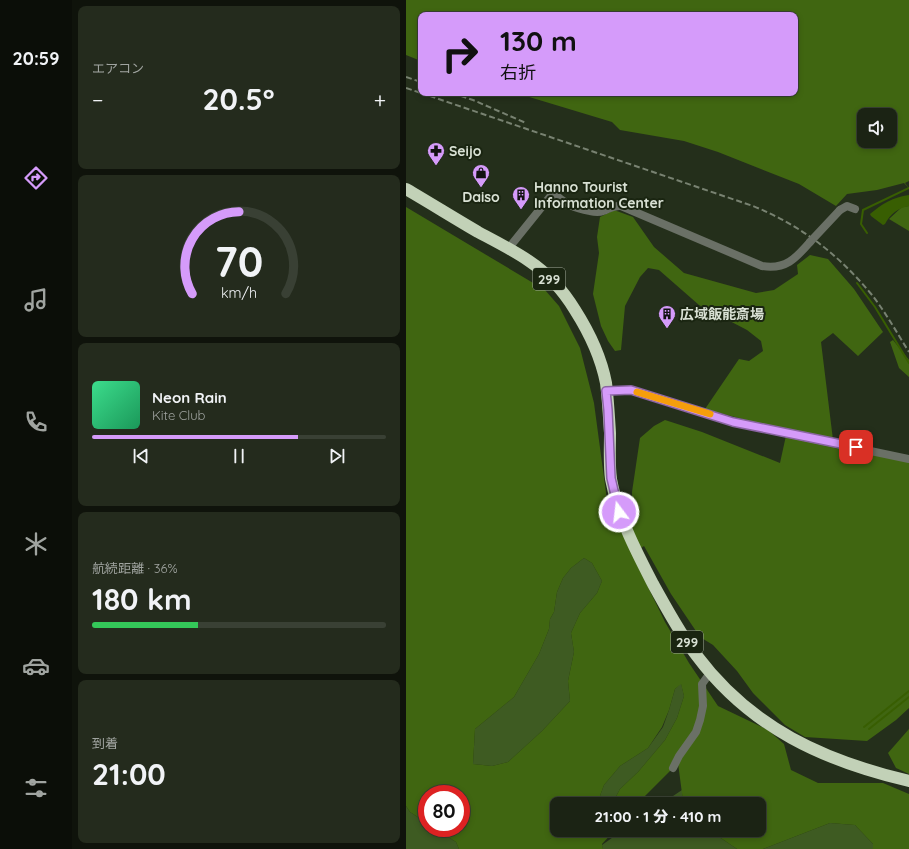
<!DOCTYPE html>
<html lang="ja">
<head>
<meta charset="utf-8">
<style>
	:root { --surface:#1b2314; --page:#242b1d; --text:#f1f3f6; --muted:#a0a4a0; --line:#394034; --accent:#d59bfa }
	body { margin:0; font-family:Quicksand,"Noto Sans JP",sans-serif; background:var(--page); color:var(--text); height:100vh; display:flex; flex-direction:column; font-size:15px; white-space:nowrap }
	* { box-sizing:border-box; margin:0 }
	p { font-size:13px; color:var(--muted) }
	.icon { flex:none; width:22px; height:22px; fill:none; stroke:currentColor; stroke-width:2; stroke-linecap:round; stroke-linejoin:round }
	.map { position:relative; flex:1; overflow:hidden }
	.drawer { display:flex; flex-direction:column; gap:6px; padding:6px; background:#0f130b; width:334px }
	.drawer>* { flex:none }
	.top-card { position:absolute; left:12px; top:12px; width:380px; height:84px; border-radius:8px; box-shadow:0 2px 6px #0003,0 0 0 1px var(--line); background:#d59bfa; color:#111; overflow:hidden }
	.buttons { position:absolute; left:451px; top:108px; display:grid; gap:8px }
	.buttons a { display:grid; place-items:center; width:40px; height:40px; border-radius:8px; background:var(--surface); box-shadow:0 2px 6px #0003,0 0 0 1px var(--line); font-size:20px }
	.speed { position:absolute; left:12px; top:785px; display:flex; gap:8px; font-size:20px; font-weight:700; text-align:center }
	.speed>* { display:grid; place-content:center; width:52px; height:52px; border-radius:50%; background:var(--surface); box-shadow:0 2px 6px #0003,0 0 0 1px var(--line); line-height:1 }
	.speed .limit { border:6px solid #d22; background:#fff; color:#111 }
	.pin { position:absolute; display:grid; place-items:center; width:34px; height:34px; color:#fff; margin:-17px; border-radius:8px; box-shadow:0 2px 6px #0006 }
	.me { position:absolute; width:44px; margin:-22px; rotate:345deg; stroke-linejoin:round; filter:drop-shadow(0 0 3px #0008) }
	.turn { display:flex; align-items:center; gap:14px; height:84px; padding:0 16px; font-size:18px }
	.turn .icon { width:52px; height:52px; stroke-width:2.5 }
	.turn b { display:block; font-size:28px; line-height:34px }
	.big { font-size:30px; font-weight:800; line-height:1.1 }
	.drawer .card { flex:1; display:flex; flex-direction:column; justify-content:center; gap:6px; min-width:0; padding:0 14px; border-radius:8px; background:var(--page) }
	.drawer .dial { align-items:center; gap:0 }
	.dial svg { height:104px; overflow:visible; fill:none; stroke:var(--line); stroke-width:7; stroke-linecap:round; text-anchor:middle }
	.dial text { fill:var(--text); stroke:none }
	.song { display:flex; align-items:center; gap:12px }
	.cover { width:48px; height:48px; border-radius:6px; background:linear-gradient(135deg,hsl(150 70% 55%),hsl(150 70% 35%)) }
	.played { height:4px; border-radius:2px; background:linear-gradient(90deg,var(--accent) 70%,var(--line) 70%) }
	.keys { display:flex; justify-content:space-around; direction:ltr }
	.heat { display:flex; justify-content:space-between; align-items:center; font-size:22px; direction:ltr }
	.charge { height:6px; border-radius:3px; background:linear-gradient(90deg,#34c759 36%,var(--line) 0) }
	.trip { position:absolute; left:144px; top:797px; width:216px; height:40px; border-radius:8px; background:var(--surface); box-shadow:0 2px 6px #0003,0 0 0 1px var(--line); font-weight:800; line-height:40px; text-align:center }
	main { display:flex; flex:1; min-height:0 }
	.dock { display:flex; flex-direction:column; width:72px; justify-content:space-around; align-items:center; background:#0b0e08; color:var(--muted) }
	.dock .icon { width:28px; height:28px }
	.dock .selected { color:var(--accent) }
	.dock b { font-size:18px; color:var(--text) }
	.map>svg:first-child { display:block }
	.green { fill:#3e5b22 }
	.forest { fill:#406611; fill-rule:evenodd }
	.water { fill:#385e02 }
	.lines { fill:none; stroke-linecap:round; stroke-linejoin:round }
	.stream { stroke:#385e02; stroke-width:2 }
	.minor { stroke:#6a7066; stroke-width:8 }
	.highway { stroke:#c2d1b7; stroke-width:12 }
	.rail { stroke:#788271; stroke-width:2; stroke-dasharray:6 3; stroke-linecap:butt }
	.minor-bridge { stroke:#6a7066; stroke-width:8 }
	.route-casing { stroke:#8a65a2; stroke-width:10 }
	.route { stroke:#d59bfa; stroke-width:7 }
	.slow { stroke:#f59e0b; stroke-width:7 }
	.labels { text-anchor:middle; dominant-baseline:central; stroke-width:4; stroke-linejoin:round; paint-order:stroke }
	.shield { fill:#1a2511; stroke:#a0a99a; stroke-width:1 }
	.shield-label { font-size:13px; font-weight:bold; fill:#d9e1d4 }
	.poi-label { font-size:14px; font-weight:bold; fill:#d9e1d4; stroke:#1a2511; text-anchor:start }
</style>
</head>
<body>
<main>
<nav class="dock">
<b>20:59</b>
<svg class="icon selected" aria-label="directions" viewBox="0 0 24 24"><path d="M12 3l9 9-9 9-9-9zM9 14v-3h6M13 9l2 2-2 2"/></svg>
<svg class="icon" aria-label="music" viewBox="0 0 24 24"><path d="M9 18V5l10-2v13"/><circle cx="6" cy="18" r="3"/><circle cx="16" cy="16" r="3"/></svg>
<svg class="icon" aria-label="phone" viewBox="0 0 24 24"><path d="M5 4h4l2 5-3 2q2 4 5 5l2-3 5 2v4C11 20 4 13 5 4z"/></svg>
<svg class="icon" aria-label="climate" viewBox="0 0 24 24"><path d="M12 3v18M4 7l16 10M4 17L20 7"/></svg>
<svg class="icon" aria-label="car" viewBox="0 0 24 24"><path d="M5 17H2v-5l4-1 3-4h7l3 4 3 1v5h-3M9 17h6M6 11h13"/><circle cx="7" cy="17" r="2"/><circle cx="17" cy="17" r="2"/></svg>
<svg class="icon" aria-label="filters" viewBox="0 0 24 24"><path d="M4 7h16M4 17h16"/><circle cx="9" cy="7" r="2"/><circle cx="15" cy="17" r="2"/></svg>
</nav>
<section class="drawer">
<div class="card"><p>エアコン</p>
<div class="heat"><a>−</a><b class="big">20.5°</b><a>+</a></div>
</div>
<div class="card dial"><svg viewBox="0 0 100 80">
<path d="M14 69A42 42 0 1 1 86 69"/>
<path d="M14 69A42 42 0 0 1 50 6" stroke="#d59bfa"/>
<text x="50" y="56" font-size="32" font-weight="700">70</text>
<text x="50" y="72" font-size="11">km/h</text>
</svg></div>
<div class="card">
<div class="song"><i class="cover"></i><div><b>Neon Rain</b><p>Kite Club</p></div></div>
<div class="played"></div>
<div class="keys"><svg class="icon" aria-label="previous" viewBox="0 0 24 24"><path d="M18 5L8 12l10 7zM5 5v14"/></svg><svg class="icon" aria-label="pause" viewBox="0 0 24 24"><path d="M8 5v14M16 5v14"/></svg><svg class="icon" aria-label="next" viewBox="0 0 24 24"><path d="M6 5l10 7-10 7zM19 5v14"/></svg></div>
</div>
<div class="card"><p>航続距離 · 36%</p><b class="big">180 km</b><div class="charge"></div></div>
<div class="card"><p>到着</p><b class="big">21:00</b></div>
</section>
<div class="map">
<svg width="503" height="849" viewBox="0 0 503 849">
	<rect width="100%" height="100%" fill="#242f1b"/>
	<path class="green" d="M178 558 186 563 196 581 191 593 174 613 165 633 168 652 162 681 164 701 136 731 102 762 86 766 67 764 69 729 108 697 133 654 143 629 144 619 148 612 151 592 157 578 165 568Z
		M275 683 278 696 271 718 259 740 232 772 214 789 206 804H191L198 785 214 766 242 748 257 727 263 710 269 689Z
		M276 790 277 801 280 804H255Z
		M0 806 4 812 21 823V828H28L50 842 53 849H0Z
		M424 823 449 825 467 844V849H357Z
		M217 830H303L331 849H197L196 845Z"/>
	<path class="forest" d="M0 0H503V181L499 183 503 188 498 183 471 190 441 194 430 206 393 184 312 152 278 141 214 130 206 122 110 93H389V15H15V61L0 55ZM458 115H484V141H458Z
		M503 206V231L483 219 496 207Z
		M0 207 139 290 153 306 174 348 188 403 203 515 226 513V492L234 438 248 426 259 420 296 432 374 463 381 431 299 409 333 359 343 361 357 351 355 341 341 330 293 305 253 270 242 268 234 277 219 306 215 350 209 351 202 341 195 326 187 294 193 253 191 237 194 217 208 210 227 217 248 247 278 273 350 293 368 290 392 274 391 265 404 255 422 259 448 289 477 332 452 356 427 333 415 342 428 448 463 450 503 459V708L490 720 461 741 399 737 379 725 347 693 331 671 307 645 294 637 265 594 238 546 226 554 259 622 283 663 312 706 362 730 378 744 385 770 412 783H477L503 794V849H467V844L449 825 424 823 357 849H331L303 830H353V804H280L277 801 272 763 231 804H206L214 789 232 772 259 740 271 718 278 696 275 684 269 689 263 710 256 727 242 748 214 766 198 785 191 804H151V830H209L196 844 197 849H53L50 842 28 828H55V794H21V823L4 812 0 806ZM178 558 186 563 196 581 191 593 174 613 165 633 168 652 162 681 164 701 136 731 102 762 86 766 67 764 69 729 108 697 133 654 143 629 144 619 148 612 151 592 157 578 165 568Z
		M487 340 503 360V377L493 368 484 342Z
		M503 729V774L490 768 482 753Z"/>
	<path class="water" d="M503 195V206C492 208 484 214 479 224L477 225 465 216 464 214C476 204 487 197 503 195Z"/>
	<g class="lines">
		<path class="stream" d="M461 233 455 224 457 210 503 188
			M451 283 469 307 503 363
			M458 727 503 691
			M463 729 503 697"/>
		<path class="minor" d="M434 210 441 206 449 209
			M102 249 147 193C161 204 165 208 184 211 188 212 192 213 197 211 203 209 207 205 215 206L356 266C380 270 390 258 404 242
			M200 391 225 390 327 422 503 459
			M267 768 273 756 290 732 294 720 297 706 296 684 304 673"/>
		<path class="highway" d="M0 189C24 203 48 218 72 232 89 241 107 250 123 261 141 273 158 292 169 310 183 332 195 357 200 383 202 399 203 417 204 433 204 449 203 464 205 479 212 517 230 551 247 584 261 609 274 634 291 656 345 728 418 761 503 781"/>
		<path class="rail" d="M0 77 15 82
			M0 88 15 93
			M15 93 347 206C396 226 432 254 466 295 480 313 491 333 503 352
			M46 93 67 100 120 123"/>
		<path class="minor-bridge" d="M404 242 434 210"/>
	</g>
	<g class="lines">
		<defs>
			<path id="route" d="M213 512 205 478 202 410 200 391 225 390 327 422 450 447"/>
		</defs>
		<use href="#route" class="route-casing"/>
		<use href="#route" class="route"/>
		<path class="slow" d="M231 392 304 414"/>
	</g>
	<defs>
		<symbol id="pharmacy-pin" viewBox="-11 -11 22 30"><path d="M0 17L-7.5 6A9.5 9.5 0 1 1 7.5 6Z" fill="#d59bfa" stroke="#1a2511"/><path d="M-2-6h4v4h4v4h-4v4h-4v-4h-4v-4h4Z" fill="#111"/></symbol>
		<symbol id="shop-pin" viewBox="-11 -11 22 30"><path d="M0 17L-7.5 6A9.5 9.5 0 1 1 7.5 6Z" fill="#d59bfa" stroke="#1a2511"/><path d="M-5-2.5h2.3a2.7 3.5 0 0 1 5.4 0H5L5.5 6h-11ZM-1.5-2.5h3a1.5 2.3 0 0 0-3 0Z" fill="#111"/></symbol>
		<symbol id="building-pin" viewBox="-11 -11 22 30"><path d="M0 17L-7.5 6A9.5 9.5 0 1 1 7.5 6Z" fill="#d59bfa" stroke="#1a2511"/><path d="M-4-6H4V6H1V3H-1V6H-4ZM-2.5-4.3h1.7v1.8h-1.7ZM.8-4.3h1.7v1.8H.8ZM-2.5-1h1.7V.8h-1.7ZM.8-1h1.7V.8H.8Z" fill="#111"/></symbol>
	</defs>
	<g fill-rule="evenodd">
		<use href="#pharmacy-pin" x="20" y="141" width="20" height="27"/>
		<use href="#shop-pin" x="65" y="163" width="20" height="27"/>
		<use href="#building-pin" x="105" y="185" width="20" height="27"/>
		<use href="#building-pin" x="251" y="304" width="20" height="27"/>
	</g>
	<g class="labels">
		<g class="shield">
			<rect x="127" y="268" width="32" height="22" rx="3"/>
			<rect x="265" y="631" width="32" height="22" rx="3"/>
		</g>
		<g class="shield-label">
			<text x="143" y="279">299</text>
			<text x="281" y="642">299</text>
		</g>
		<g class="poi-label">
			<text x="43" y="151">Seijo</text>
			<text x="128" y="187">Hanno Tourist<tspan x="128" dy="16">Information Center</tspan></text>
			<text x="75" y="197" text-anchor="middle">Daiso</text>
			<text x="274" y="314">広域飯能斎場</text>
		</g>
	</g>
</svg>
<div class="buttons">
<a><svg class="icon" aria-label="sound" viewBox="0 0 24 24"><path d="M4 9h4l5-4v14l-5-4H4zM17 9q2 3 0 6"/></svg></a>
</div>
<div class="speed"><div class="limit">80</div></div>
<div class="pin" style="left:450px;top:447px;background:#d93025"><svg class="icon" aria-label="arrive" viewBox="0 0 24 24"><path d="M6 21V4h12l-3 4 3 4H6"/></svg></div>
<svg class="me" style="left:213px;top:512px" viewBox="-20 -20 40 40"><circle r="17" fill="#d59bfa" stroke="#fff" stroke-width="3"/><path d="M0-11L8 9 0 5-8 9z" fill="#fff"/></svg>
<div class="trip">21:00 · 1 分 · 410 m</div>
<div class="top-card">
<div class="turn"><svg class="icon" aria-label="right" viewBox="0 0 24 24"><path d="M7 20v-9h11M14 6l5 5-5 5"/></svg><div><b>130 m</b>右折</div></div>
</div>
</div>
</main>
</body>
</html>
